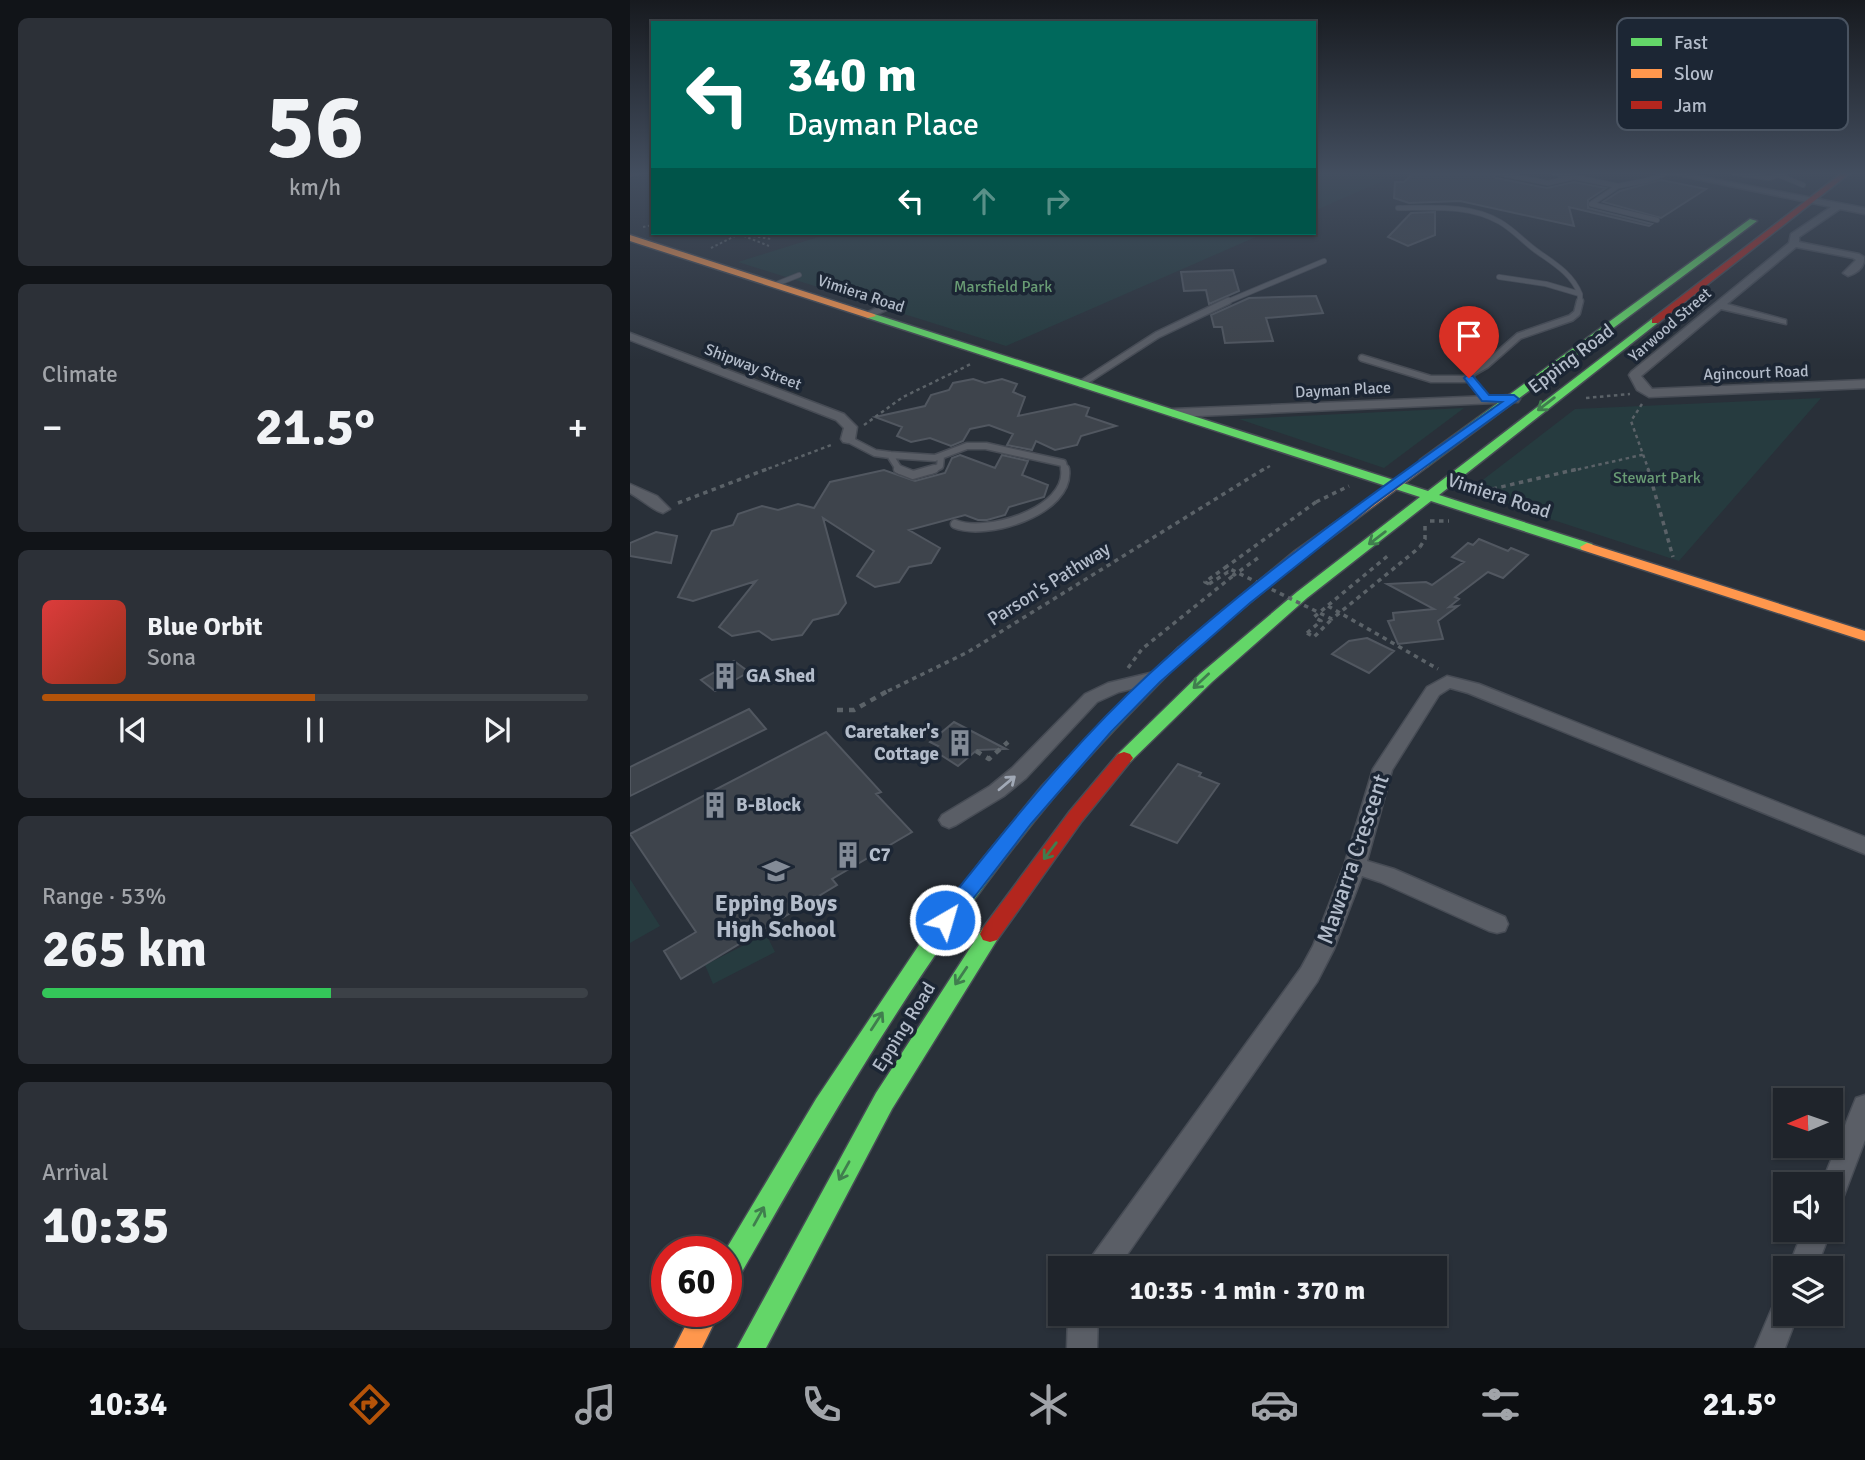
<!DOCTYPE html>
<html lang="en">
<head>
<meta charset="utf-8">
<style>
	:root { --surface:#1f242b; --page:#2c3037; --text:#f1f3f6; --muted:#a1a4a9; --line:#3c4147; --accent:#b45309 }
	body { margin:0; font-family:Signika,sans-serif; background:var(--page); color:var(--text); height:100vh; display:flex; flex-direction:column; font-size:26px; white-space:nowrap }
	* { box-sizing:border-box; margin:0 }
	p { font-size:23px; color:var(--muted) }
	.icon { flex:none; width:38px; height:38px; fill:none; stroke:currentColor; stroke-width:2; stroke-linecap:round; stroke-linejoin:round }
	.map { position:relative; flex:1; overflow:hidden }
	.sheet { display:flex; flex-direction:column; gap:18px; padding:18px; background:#111418; width:630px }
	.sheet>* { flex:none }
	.guide { position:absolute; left:21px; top:21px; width:665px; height:214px; border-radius:0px; box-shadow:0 2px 5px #0004,0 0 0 2px var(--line); background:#00695c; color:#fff; overflow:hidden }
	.needle { width:46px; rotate:268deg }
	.tools { position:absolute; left:1143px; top:1088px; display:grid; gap:14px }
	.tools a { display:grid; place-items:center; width:70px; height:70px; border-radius:0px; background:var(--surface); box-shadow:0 2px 5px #0004,0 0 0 2px var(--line); font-size:35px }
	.speed { position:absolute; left:21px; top:1236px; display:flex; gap:14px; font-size:35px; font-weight:700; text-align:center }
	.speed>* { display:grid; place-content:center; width:91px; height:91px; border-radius:50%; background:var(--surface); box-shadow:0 2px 5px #0004,0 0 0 2px var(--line); line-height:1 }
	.speed .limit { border:10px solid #d22; background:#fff; color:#111 }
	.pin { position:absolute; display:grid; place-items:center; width:60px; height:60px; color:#fff; margin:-72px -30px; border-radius:50% 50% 50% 0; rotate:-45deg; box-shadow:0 0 7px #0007 }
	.pin .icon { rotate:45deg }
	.me { position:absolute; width:77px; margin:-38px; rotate:38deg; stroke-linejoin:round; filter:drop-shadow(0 0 5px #0008) }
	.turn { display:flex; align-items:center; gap:24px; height:147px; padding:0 21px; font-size:32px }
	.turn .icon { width:91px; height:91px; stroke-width:2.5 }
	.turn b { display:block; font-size:49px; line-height:60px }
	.lanes { display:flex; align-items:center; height:66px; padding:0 21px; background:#0003; justify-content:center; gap:35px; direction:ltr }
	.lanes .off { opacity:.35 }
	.big { font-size:52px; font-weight:800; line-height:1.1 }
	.sheet .tile { flex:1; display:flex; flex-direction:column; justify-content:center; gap:10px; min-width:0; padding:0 24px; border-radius:10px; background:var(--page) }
	.sheet .dial { align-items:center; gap:0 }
	.dial b { font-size:91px; line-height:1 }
	.song { display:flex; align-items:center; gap:21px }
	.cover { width:84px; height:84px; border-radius:10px; background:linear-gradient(135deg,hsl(0 70% 55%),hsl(10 70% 35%)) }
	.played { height:7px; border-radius:4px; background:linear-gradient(90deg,var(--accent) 50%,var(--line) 50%) }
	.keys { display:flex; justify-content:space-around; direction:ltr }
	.heat { display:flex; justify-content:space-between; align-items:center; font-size:38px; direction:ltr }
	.charge { height:10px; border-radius:5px; background:linear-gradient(90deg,#34c759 53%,var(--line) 0) }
	.trip { position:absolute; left:418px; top:1256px; width:399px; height:70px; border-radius:0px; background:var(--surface); box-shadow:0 2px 5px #0004,0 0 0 2px var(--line); font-weight:800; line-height:70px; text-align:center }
	.tabs { display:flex; height:112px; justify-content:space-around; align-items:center; background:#0c0e11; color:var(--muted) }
	.tabs .icon { width:49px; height:49px }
	.tabs .active { color:var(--accent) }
	.tabs b { font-size:32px; color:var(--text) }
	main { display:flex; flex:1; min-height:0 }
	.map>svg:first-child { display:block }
	.green { fill:#263b3f }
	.building { fill:#3e444c; stroke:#515760; stroke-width:2 }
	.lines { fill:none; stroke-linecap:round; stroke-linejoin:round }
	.lane-far2-casing { stroke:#474c55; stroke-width:6 }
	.lane-far1-casing { stroke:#474c55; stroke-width:9 }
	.lane-casing { stroke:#474c55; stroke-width:11 }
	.street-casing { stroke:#474c55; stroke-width:3 }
	.fast-casing { stroke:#474c55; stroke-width:3 }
	.slow-casing { stroke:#474c55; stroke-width:3 }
	.jam-casing { stroke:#474c55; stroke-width:3 }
	.path-far3 { stroke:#5b6268; stroke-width:2; stroke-dasharray:2.5 2.5; stroke-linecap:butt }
	.path-far2 { stroke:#5b6268; stroke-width:2.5; stroke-dasharray:3.5 3.5; stroke-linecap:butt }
	.path-far1 { stroke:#5b6268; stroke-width:3.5; stroke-dasharray:4.5 4.5; stroke-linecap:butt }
	.path { stroke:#5b6268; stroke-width:4.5; stroke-dasharray:6 6; stroke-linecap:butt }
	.lane-far2 { stroke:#5a5e66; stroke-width:4.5 }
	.lane-far1 { stroke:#5a5e66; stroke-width:6 }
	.lane { stroke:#5a5e66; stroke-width:8 }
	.street { fill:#5a5e66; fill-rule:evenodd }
	.fast { fill:#63d668; fill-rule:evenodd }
	.slow { fill:#ff974d; fill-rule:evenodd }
	.jam { fill:#b3261e; fill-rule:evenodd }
	.path-bridge { stroke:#5b6268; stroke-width:3.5; stroke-dasharray:4.5 4.5; stroke-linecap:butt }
	.oneway { stroke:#407e4e }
	.oneway2 { stroke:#a1a9b6 }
	.route { fill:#1a73e8; stroke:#114b97; stroke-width:2 }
	.labels { text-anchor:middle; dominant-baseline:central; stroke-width:7; stroke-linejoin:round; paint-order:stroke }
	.far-park-label { font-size:16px; fill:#699c74; stroke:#1c2634 }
	.far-street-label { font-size:16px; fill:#b3bcca; stroke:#1c2634 }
	.street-label { font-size:19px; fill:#b3bcca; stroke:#1c2634 }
	.poi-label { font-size:19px; font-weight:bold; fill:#b3bcca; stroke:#1c2634; text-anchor:start }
	.near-street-label { font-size:23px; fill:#b3bcca; stroke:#1c2634 }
	.near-poi-label { font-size:23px; font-weight:bold; fill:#b3bcca; stroke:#1c2634 }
	.key { fill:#1c2634; stroke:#495361; stroke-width:2 }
	.key-label { font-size:19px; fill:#b3bcca }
</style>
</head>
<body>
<main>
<section class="sheet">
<div class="tile dial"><b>56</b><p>km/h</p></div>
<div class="tile"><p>Climate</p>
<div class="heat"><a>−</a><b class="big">21.5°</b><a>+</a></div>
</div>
<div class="tile">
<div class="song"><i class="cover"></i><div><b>Blue Orbit</b><p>Sona</p></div></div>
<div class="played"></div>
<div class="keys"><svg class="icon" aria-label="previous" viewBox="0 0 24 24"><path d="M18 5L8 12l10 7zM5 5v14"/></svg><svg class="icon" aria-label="pause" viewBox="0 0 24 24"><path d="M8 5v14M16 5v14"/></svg><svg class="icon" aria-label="next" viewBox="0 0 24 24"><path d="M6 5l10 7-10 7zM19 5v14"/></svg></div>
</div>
<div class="tile"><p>Range · 53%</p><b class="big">265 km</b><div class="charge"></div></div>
<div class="tile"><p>Arrival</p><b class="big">10:35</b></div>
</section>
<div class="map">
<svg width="1235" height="1348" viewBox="0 0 1235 1348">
	<rect width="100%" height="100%" fill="#293039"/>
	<path class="green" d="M684 173H732L755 180 684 211Z
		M201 233H635L376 346 108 262Z
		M1191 398 1049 561 837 492 945 409Z
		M834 408 754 468 609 419Z
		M0 879 30 926 0 943Z
		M136 934 145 952 83 984 75 965Z"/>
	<path class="building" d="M784 173H862L866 178 917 188 944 182 976 188 958 200V208L1022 224 1019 226 939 207 944 226 830 201 779 203 764 198 765 182H774Z
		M1031 180 1076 189 1031 218 973 202 990 191Z
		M805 212V235L778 246 758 237 781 213Z
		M603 270 609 291 579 304 576 290 554 291 551 272Z
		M686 296 693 313 636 318 643 341 595 343 592 327H584L581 315 619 298Z
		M343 379 355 383 372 379 387 384 383 392 395 397 388 416 445 404 459 408 456 416 486 426 451 436 447 445 425 450 406 441 402 450 377 445 383 434 359 425 340 429 333 441 321 446 300 438 281 442 267 436 272 427 245 417 295 406 301 395 319 390 323 383Z
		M330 455 365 468 372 455 398 461 392 475 418 485 414 497 379 507 375 515 357 520H348L335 515 279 530 310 548 301 563 279 567 269 582 245 587 227 576 244 551 193 518 216 603 208 614 183 620 172 635 142 640 129 631 102 636 89 627 126 581 63 601 48 597 82 531 103 525 108 514 132 506 148 510 168 504 184 508 200 482 254 470 285 481 315 473 322 458Z
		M26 532 47 536 41 563 0 556V543Z
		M849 539 878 551 881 548 898 555 873 578 858 572 825 597 829 599 819 607 828 606 808 621 813 639 768 644 758 621 764 620 763 613 804 609 757 584 796 582 802 585 834 562 822 557 838 543 843 545Z
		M737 638 764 651 739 673 702 654 719 641Z
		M104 661 119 672 85 691 71 680Z
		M119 709 136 729 0 796V767Z
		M324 722 376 749 347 750 328 766 303 750 308 746 300 742Z
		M196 732 251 792 246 794 282 832 202 879 207 885 51 979 34 951 66 932 0 834Z
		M548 764 571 773 569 776 589 784 547 843 501 825Z"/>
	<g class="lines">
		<defs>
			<path id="lane-far2" d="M867 173 918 183 944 177
				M924 173 988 186
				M1104 173 1139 178 1155 173
				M1151 176 1173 185
				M768 208C802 208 839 204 870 222 884 230 895 243 908 252 925 264 942 274 950 294
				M1027 220 961 204 988 186 1019 180 1037 173
				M869 277 916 284 950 294V303
				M144 285 169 275
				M594 303 694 261"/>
			<path id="lane-far1" d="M238 315 263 304
				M732 358 801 379H840
				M451 384 527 335 598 301
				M856 399 840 380 842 373 856 365 889 336 941 318 947 313 950 301
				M218 439 245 453 260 455 305 458 337 446H356L433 463 435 471
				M260 455 270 471
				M301 471 310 466 311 457"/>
			<path id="lane" d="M268 469 283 475 304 469
				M325 524C356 537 441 511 435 469"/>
			<path id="street" d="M1038 173H1052L1235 208V214L1210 209 1169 237V242L1229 254 1234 257C1235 267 1227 273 1218 276L1213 273 1226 260 1223 258 1166 247 1097 304 1156 320V324L1091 309 1011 376 1022 389 1235 380V388L1019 397 1007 390 999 375 1001 372 1159 243 1161 234 1201 207Z
				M0 333 214 414 227 427 225 439 218 443 213 442 211 439 214 428 206 420 0 340Z
				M884 395 890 399 888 402 543 417 537 413 543 409Z
				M0 484 27 496 40 509 33 513C22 510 11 499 0 493Z
				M524 672 530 674 533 678 530 682 489 692 467 702 396 778 374 796 326 825 319 828 312 825 309 820 312 815 360 786 382 768 455 694 478 683Z
				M817 676 849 684 1235 837V854L838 693 820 688 809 695 762 770 737 861 764 869 875 917 878 924 875 931 867 933 859 931 750 882 732 876 704 949 687 982 487 1269H456L460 1259 671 968 683 946 714 866 743 769 797 687Z
				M1235 1095V1140L1210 1206 1200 1209V1185H1191L1226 1098Z
				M1200 1229 1201 1230 1186 1269H1158L1173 1230Z
				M1155 1296V1314H1168L1155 1348H1125L1145 1301Z
				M438 1314H468L467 1348H437Z"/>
			<path id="fast" d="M1120 219 1127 221 798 466H790V460Z
				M238 314H244L798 491 1022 319 1030 321 809 495 962 544 964 547 962 550H952L801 501 677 598 582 682 500 762H488L485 758 488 754 570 674 667 592 790 497 238 318Z
				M553 646 558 648 561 651 558 654C512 701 466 747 424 797 299 947 201 1115 105 1284L96 1288 95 1251 186 1099 293 939 351 861 412 786 478 715 548 648Z
				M360 926 367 928 370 934 367 940 262 1109 136 1348H107L246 1093 353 928Z"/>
			<path id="slow" d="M0 235 244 314 246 316 238 318 0 241Z
				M794 459 798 460V466L675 557 558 654H548L545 651 548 648 665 551Z
				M957 543 1235 631V641L952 550 950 547Z
				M63 1311H90L72 1348H44Z"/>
			<path id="jam" d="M0 173H10L0 176Z
				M1212 173H1220L1028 323H1022V319Z
				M494 752 500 754 503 758 500 762 452 821 367 940 360 942 353 940 350 934 353 928 440 811 488 754Z"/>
		</defs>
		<use href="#lane-far2" class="lane-far2-casing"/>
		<use href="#lane-far1" class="lane-far1-casing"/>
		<use href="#lane" class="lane-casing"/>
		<use href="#street" class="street-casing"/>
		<use href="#fast" class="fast-casing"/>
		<use href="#slow" class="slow-casing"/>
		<use href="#jam" class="jam-casing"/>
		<path class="path-far3" d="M13 227 23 225
			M109 234 139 246
			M123 236 141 239
			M81 248 111 233"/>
		<path class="path-far2" d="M956 398 1000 394
			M1012 404 1001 421 1019 471
			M234 425 273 397 343 363
			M132 471 204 444
			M631 471 640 466
			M941 471 1016 454"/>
		<path class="path-far1" d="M1018 469 1043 557
			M845 492V488L854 479
			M845 493 948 469
			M686 502 719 486
			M48 503 137 469
			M800 521H819
			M790 547 795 539V525
			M579 584 598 572 604 575 628 558
			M579 584 575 582 596 567
			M698 606 808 669
			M677 633 691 621 684 617 760 554
			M677 633 684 637 702 619
			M498 668 512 649 604 575
			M258 691 338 652 634 469"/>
		<path class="path" d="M207 710H224L261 689
			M346 751 359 759 378 742"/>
		<use href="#lane-far2" class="lane-far2"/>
		<use href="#lane-far1" class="lane-far1"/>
		<use href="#lane" class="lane"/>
		<use href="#street" class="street"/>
		<use href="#fast" class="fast"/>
		<use href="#slow" class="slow"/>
		<use href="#jam" class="jam"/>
		<path class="path-bridge" d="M686 502 596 567 702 619 790 547"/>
	</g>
	<defs><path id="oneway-shaft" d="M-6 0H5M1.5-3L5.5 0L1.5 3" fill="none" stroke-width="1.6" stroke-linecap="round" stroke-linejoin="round" transform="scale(1.75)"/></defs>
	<g class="oneway">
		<use href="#oneway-shaft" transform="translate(916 404) rotate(143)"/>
		<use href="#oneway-shaft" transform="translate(747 538) rotate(143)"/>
		<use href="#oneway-shaft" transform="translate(571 681) rotate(137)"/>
		<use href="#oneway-shaft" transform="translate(420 851) rotate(127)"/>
		<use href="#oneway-shaft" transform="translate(331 976) rotate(124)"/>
		<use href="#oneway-shaft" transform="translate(247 1021) rotate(-57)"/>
		<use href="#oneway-shaft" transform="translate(214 1171) rotate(119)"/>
		<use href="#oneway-shaft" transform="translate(129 1216) rotate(-61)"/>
	</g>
	<use class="oneway2" href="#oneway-shaft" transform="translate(377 783) rotate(-40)"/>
	<linearGradient id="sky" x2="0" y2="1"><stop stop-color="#171a1f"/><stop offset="0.48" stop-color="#434e5f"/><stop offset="1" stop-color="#434e5f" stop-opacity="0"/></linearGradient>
	<rect width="1235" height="361" fill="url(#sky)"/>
	<path class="route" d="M836 376H843L859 395H884L889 399 744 504 620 603 530 682 481 732 401 824 322 926 315 928 308 926 305 920 308 914C374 831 440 747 518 675 627 574 750 488 872 402L852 401 834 378Z"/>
	<defs>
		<symbol id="building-bare" viewBox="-9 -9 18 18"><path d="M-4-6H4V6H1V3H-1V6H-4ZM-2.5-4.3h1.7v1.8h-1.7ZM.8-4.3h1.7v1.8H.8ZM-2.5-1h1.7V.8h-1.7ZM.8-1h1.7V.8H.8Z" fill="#838b97" stroke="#1c2634" stroke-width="2.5" paint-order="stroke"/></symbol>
		<symbol id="school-bare" viewBox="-9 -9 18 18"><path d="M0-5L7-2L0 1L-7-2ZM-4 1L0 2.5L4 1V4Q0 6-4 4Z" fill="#838b97" stroke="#1c2634" stroke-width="2.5" paint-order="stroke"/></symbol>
	</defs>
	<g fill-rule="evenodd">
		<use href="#building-bare" x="76" y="657" width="38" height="38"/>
		<use href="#building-bare" x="311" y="724" width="38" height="38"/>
		<use href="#building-bare" x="66" y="786" width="38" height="38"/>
		<use href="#building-bare" x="199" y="836" width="38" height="38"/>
		<use href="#school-bare" x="127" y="852" width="38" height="38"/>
	</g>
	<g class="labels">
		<g class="far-park-label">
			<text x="373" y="287">Marsfield Park</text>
			<text x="1027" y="478">Stewart Park</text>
		</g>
		<g class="far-street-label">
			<text transform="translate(231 294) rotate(18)">Vimiera Road</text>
			<text transform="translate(1040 325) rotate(-41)">Yarwood Street</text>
			<text transform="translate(123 367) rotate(21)">Shipway Street</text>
			<text transform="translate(1126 373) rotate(-2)">Agincourt Road</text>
			<text transform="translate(713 390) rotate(-3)">Dayman Place</text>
		</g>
		<g class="street-label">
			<text transform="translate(941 359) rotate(-37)">Epping Road</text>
			<text transform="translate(869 496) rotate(18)">Vimiera Road</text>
			<text transform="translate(419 584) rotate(-32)">Parson's Pathway</text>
			<text transform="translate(274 1027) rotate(-58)">Epping Road</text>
		</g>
		<g class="poi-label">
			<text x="116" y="676">GA Shed</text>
			<text x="309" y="732" text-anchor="end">Caretaker's<tspan x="309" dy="22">Cottage</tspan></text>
			<text x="106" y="805">B-Block</text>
			<text x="239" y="855">C7</text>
		</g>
		<g class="near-street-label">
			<text transform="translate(723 859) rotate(-71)">Mawarra Crescent</text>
		</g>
		<g class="near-poi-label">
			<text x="146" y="903">Epping Boys<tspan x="146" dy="26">High School</tspan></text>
		</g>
	</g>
	<rect x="987" y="18" width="231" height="112" rx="10" class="key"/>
	<rect x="1001" y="38" width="31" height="8" fill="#63d668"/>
	<rect x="1001" y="69" width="31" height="9" fill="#ff974d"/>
	<rect x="1001" y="101" width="31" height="8" fill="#b3261e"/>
	<g class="key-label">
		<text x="1044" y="49">Fast</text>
		<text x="1044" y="80">Slow</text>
		<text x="1044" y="112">Jam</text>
	</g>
</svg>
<div class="tools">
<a><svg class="needle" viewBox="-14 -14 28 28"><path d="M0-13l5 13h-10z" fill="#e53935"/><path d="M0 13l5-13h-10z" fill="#a1a4a9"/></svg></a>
<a><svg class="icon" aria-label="sound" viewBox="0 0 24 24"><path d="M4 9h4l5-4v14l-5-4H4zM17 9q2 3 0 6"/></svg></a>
<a><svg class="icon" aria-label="layers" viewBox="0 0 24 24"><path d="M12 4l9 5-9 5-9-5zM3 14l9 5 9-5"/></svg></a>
</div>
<div class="speed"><div class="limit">60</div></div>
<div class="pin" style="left:839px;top:378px;background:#d93025"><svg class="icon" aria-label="arrive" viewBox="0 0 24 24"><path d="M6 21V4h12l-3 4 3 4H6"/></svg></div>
<svg class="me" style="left:315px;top:920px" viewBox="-20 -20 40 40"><circle r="17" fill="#1a73e8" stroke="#fff" stroke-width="3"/><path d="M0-11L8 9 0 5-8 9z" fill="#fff"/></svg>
<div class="trip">10:35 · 1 min · 370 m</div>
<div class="guide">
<div class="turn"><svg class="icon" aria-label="left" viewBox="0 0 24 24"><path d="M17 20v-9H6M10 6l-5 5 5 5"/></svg><div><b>340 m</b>Dayman Place</div></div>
<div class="lanes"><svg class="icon" aria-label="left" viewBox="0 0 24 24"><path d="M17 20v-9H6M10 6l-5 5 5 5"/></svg><svg class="icon off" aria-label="ahead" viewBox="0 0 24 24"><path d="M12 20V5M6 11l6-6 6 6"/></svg><svg class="icon off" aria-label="right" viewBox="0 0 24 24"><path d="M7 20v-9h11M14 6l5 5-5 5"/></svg></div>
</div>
</div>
</main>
<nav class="tabs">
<b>10:34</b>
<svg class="icon active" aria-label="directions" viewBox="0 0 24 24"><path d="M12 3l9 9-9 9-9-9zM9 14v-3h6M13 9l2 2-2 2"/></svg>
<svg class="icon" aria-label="music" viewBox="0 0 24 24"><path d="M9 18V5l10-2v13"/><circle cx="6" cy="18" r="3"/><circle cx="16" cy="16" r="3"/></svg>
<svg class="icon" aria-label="phone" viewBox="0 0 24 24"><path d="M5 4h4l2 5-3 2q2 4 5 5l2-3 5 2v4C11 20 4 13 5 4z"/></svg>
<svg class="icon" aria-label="climate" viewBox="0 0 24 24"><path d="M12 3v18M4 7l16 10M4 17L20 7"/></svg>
<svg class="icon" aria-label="car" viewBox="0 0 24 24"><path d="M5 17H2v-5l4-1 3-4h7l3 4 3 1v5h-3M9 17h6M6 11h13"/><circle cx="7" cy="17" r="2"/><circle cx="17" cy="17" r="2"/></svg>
<svg class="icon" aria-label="filters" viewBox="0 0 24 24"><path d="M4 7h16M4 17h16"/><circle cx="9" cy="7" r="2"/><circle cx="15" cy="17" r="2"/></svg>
<b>21.5°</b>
</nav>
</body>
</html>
